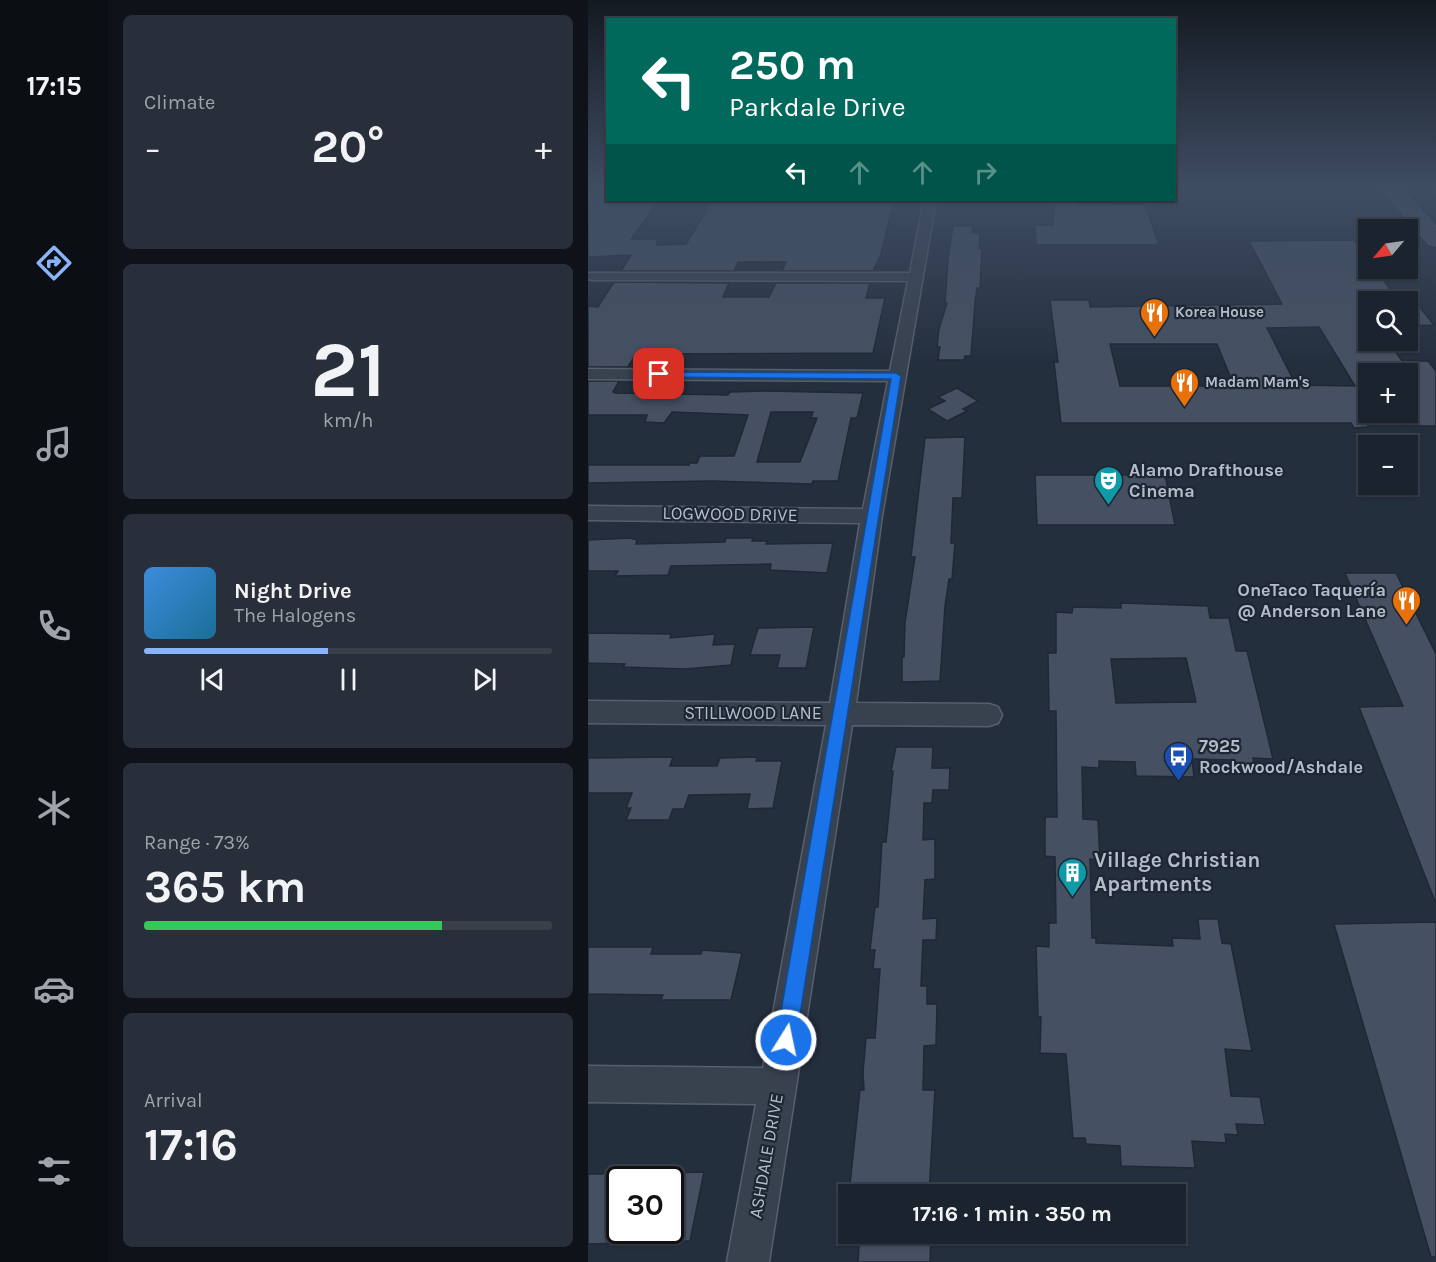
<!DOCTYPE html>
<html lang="en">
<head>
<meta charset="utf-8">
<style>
	:root { --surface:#1b232e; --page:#282f3a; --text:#f1f3f6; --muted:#a0a4aa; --line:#39404a; --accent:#8ab4f8 }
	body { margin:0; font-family:Karla,sans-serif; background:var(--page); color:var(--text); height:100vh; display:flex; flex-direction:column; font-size:22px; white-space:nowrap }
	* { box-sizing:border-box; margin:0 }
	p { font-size:20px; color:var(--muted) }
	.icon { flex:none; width:33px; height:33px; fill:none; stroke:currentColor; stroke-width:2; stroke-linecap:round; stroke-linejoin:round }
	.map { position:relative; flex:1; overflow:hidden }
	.sheet { display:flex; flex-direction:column; gap:15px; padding:15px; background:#0f1319; width:480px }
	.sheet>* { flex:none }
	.banner { position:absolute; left:18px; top:18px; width:570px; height:183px; border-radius:0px; box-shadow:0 2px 4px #0004,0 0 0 2px var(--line); background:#00695c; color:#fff; overflow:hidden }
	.needle { width:39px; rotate:241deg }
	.fabs { position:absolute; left:770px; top:219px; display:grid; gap:12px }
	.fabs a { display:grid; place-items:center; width:60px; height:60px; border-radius:0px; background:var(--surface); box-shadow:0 2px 4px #0004,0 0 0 2px var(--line); font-size:30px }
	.speed { position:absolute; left:18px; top:1166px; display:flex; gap:12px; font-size:30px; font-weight:700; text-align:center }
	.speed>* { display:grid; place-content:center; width:78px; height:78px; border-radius:50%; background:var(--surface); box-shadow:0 2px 4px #0004,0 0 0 2px var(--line); line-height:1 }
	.speed .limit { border:3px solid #111; border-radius:9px; background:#fff; color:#111 }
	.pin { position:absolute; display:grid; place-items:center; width:51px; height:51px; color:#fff; margin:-26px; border-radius:12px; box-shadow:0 3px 9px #0006 }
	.me { position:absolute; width:66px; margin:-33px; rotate:10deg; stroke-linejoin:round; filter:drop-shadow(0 0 4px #0008) }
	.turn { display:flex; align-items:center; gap:21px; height:126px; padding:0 24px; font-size:27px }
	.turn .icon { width:78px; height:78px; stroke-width:2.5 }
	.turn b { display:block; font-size:42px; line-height:51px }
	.lanes { display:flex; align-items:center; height:57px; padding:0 24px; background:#0003; justify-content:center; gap:30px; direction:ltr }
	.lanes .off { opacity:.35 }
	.big { font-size:45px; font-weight:700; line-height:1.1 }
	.sheet .tile { flex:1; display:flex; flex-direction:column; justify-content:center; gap:9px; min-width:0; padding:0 21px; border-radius:9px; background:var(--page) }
	.sheet .dial { align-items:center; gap:0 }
	.dial b { font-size:78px; line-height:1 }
	.song { display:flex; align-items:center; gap:18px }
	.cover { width:72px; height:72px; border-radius:9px; background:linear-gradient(135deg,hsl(210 70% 55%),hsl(200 70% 35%)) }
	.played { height:6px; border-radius:3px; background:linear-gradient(90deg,var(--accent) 45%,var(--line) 45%) }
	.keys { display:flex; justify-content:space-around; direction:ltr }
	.heat { display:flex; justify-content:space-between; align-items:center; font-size:33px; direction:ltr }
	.charge { height:9px; border-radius:4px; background:linear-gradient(90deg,#34c759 73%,var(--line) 0) }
	.trip { position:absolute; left:250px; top:1184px; width:348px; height:60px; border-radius:0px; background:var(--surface); box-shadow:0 2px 4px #0004,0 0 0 2px var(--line); font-weight:700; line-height:60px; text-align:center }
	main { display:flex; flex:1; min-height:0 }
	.dock { display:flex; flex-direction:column; width:108px; justify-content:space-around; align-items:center; background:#0b0e12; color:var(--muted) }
	.dock .icon { width:42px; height:42px }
	.dock .selected { color:var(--accent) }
	.dock b { font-size:27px; color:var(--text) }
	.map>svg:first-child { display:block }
	.building { fill:#455162; stroke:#1f2835; stroke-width:1.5; fill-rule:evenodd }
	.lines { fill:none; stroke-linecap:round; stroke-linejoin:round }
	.minor-casing { stroke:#565f6c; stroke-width:3 }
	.secondary-casing { stroke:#565f6c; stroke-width:3 }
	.minor { fill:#38414e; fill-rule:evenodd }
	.secondary { fill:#465061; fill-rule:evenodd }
	.route { fill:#1a73e8; stroke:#114b97; stroke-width:1.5 }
	.labels { text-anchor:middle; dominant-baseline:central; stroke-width:4.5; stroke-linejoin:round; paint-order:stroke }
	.far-poi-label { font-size:15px; font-weight:bold; fill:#b4bcc9; stroke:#1d2633; text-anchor:start }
	.poi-label { font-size:18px; font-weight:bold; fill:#b4bcc9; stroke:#1d2633; text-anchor:start }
	.street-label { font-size:18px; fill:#b4bcc9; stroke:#1d2633 }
	.near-poi-label { font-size:21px; font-weight:bold; fill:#b4bcc9; stroke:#1d2633; text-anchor:start }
</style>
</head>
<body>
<main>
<nav class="dock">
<b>17:15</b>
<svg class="icon selected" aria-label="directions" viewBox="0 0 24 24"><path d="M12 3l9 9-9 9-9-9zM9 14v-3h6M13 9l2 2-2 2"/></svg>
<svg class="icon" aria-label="music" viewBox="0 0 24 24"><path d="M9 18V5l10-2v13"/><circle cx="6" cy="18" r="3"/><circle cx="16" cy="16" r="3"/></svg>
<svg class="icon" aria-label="phone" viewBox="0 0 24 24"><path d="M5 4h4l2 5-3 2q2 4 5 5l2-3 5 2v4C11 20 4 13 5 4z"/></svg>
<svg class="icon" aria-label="climate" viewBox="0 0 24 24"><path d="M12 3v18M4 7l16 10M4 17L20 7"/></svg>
<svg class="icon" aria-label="car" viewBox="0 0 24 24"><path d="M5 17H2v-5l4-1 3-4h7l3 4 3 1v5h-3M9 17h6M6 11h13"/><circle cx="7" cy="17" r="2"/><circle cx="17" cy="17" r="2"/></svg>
<svg class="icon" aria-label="filters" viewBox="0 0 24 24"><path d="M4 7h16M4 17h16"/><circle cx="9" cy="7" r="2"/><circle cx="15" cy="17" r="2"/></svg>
</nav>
<section class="sheet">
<div class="tile"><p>Climate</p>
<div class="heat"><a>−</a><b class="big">20°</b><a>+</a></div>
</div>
<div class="tile dial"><b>21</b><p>km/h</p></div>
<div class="tile">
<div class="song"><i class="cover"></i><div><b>Night Drive</b><p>The Halogens</p></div></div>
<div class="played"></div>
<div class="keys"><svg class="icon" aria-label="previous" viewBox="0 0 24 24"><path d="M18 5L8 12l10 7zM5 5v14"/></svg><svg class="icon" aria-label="pause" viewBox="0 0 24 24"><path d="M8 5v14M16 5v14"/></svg><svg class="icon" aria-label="next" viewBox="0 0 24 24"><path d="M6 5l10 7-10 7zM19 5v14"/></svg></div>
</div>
<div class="tile"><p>Range · 73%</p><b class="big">365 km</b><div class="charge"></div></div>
<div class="tile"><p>Arrival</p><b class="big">17:16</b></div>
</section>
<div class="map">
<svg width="848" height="1262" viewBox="0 0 848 1262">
	<rect width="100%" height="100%" fill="#242f3e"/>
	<path class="building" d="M0 187H20V200H72L43 239H69V245L98 244 125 200H306L293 254 285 271H194L198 262H150L146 271H33L43 255 0 257Z
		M467 200H489L490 205 557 204 571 245H448L447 225H465Z
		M365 226H385L384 233H392L391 249H394L392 288H389L387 302 383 356H377L376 360H350L352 347H349L351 329 359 303H357L360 260Z
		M766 240 780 260V268H787L811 302H780V341H800L819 368V361H840L848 371V426H819V374H780V427L766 428 763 423H473L466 362H470L462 300H501L502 307 694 304 661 241ZM731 327 767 386 708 385 679 328ZM522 344H629L646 386H532Z
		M26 282 141 283 135 297H181L188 283H282L278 298H297L285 353 48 354 40 367H0V306L10 307Z
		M819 291 846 325 819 326Z
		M0 381H31L25 392 27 393 140 395 142 392 178 391 275 393 269 418H263L250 481H225L224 484 124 481 0 483V465H101L102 463H109L112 456H146L160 415 84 412 76 423 57 422 59 415H0ZM183 412H225L223 418H229L212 462H169Z
		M369 388 390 401 375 409 379 411 359 421 340 409 357 401 350 397Z
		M377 437 374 498H365L363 543H367L364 579H361L357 606 352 681 314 682V657H316L317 623 327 557H323L337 438Z
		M447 475H577L587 525H449Z
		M42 538 49 540 48 544 137 542 138 538H165L164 541H179L178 544 245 543 239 573 182 570 183 564 83 566 80 575 27 576 30 571H0V540Z
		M757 573H808L848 654V904L771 707 815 706Z
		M533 603 620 606 622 618H641L648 651H659L685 759 665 758 667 766 647 765 646 760 604 759 606 777 548 776 547 762 511 761V768L494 767 495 819 510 820 512 860 502 859 504 938H508V943L585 946 584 938 612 939 610 919H630L634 943 643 944 664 1051 637 1049 643 1096 672 1097 677 1125 648 1124 650 1135 637 1134 638 1143 604 1141 607 1168 533 1166 532 1146 498 1144 497 1138H485L478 1054 452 1053 453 1017H450L448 946 461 947V923H468L467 857 457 856V817H469L468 711H461L460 653H468V612L484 613 485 607 533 608ZM598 658 608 702 528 703 523 659Z
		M226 627 218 668H189L192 655H162L170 628Z
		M0 633 83 634 82 638 127 634 125 645 147 644 143 665 97 669 35 667 37 664 0 663Z
		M308 747H345L344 768H362L361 790H345L344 803H336L335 840 347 839V879L337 880 335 919 349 918 348 940H335L333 986H339V1004H349L348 1045 336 1046 335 1090H347L341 1194H261L272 1090H276L275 1072 278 1038H287L292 969H285L287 950H282L287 907H290L294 842H298L305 771H303Z
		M85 757 82 766H129L132 758 169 757 168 761H194L185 808 159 809 162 794 101 795 96 809H85L81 820H38L43 808H38L44 793H0V758Z
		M848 922V1257H843L746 924Z
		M0 947H65L63 954H113L114 950 154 953 143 1000H73L75 995 0 994Z
		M116 1172 102 1241H82V1173Z
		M0 1174H32V1243L0 1244Z
		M272 1233H343L342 1262H270Z"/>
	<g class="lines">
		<defs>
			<path id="minor" d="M336 200H348L294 516 268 703 401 704 410 707 414 715 410 723 401 726 264 725 181 1262H139L168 1104 0 1102V1066L175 1068 238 725 0 723V701L242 703 272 523 0 520V506L275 509 300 381 0 379V369L302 371 320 281 4 280 0 279V273H322Z"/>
			<path id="secondary" d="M794 187H811L848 228V245L841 243Z"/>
		</defs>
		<use href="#minor" class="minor-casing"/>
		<use href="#secondary" class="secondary-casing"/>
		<use href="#minor" class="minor"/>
		<use href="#secondary" class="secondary"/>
	</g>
	<linearGradient id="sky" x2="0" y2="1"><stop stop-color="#141a22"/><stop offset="0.52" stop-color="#3f4d63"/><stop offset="1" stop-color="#3f4d63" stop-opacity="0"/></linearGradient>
	<rect width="848" height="363" fill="url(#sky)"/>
	<path class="route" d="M68 372 308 373 313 376 208 1040 205 1047 198 1049 191 1047 188 1040 303 379 71 377 68 376Z"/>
	<defs>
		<symbol id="restaurant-pin" viewBox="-11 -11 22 30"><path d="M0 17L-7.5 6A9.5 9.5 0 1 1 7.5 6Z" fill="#e8710a" stroke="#1d2633"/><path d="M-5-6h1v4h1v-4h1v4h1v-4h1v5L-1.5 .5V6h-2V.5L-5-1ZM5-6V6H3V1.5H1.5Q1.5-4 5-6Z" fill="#fff"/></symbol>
		<symbol id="theatre-pin" viewBox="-11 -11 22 30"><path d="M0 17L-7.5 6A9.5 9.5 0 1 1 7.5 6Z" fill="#0f9aa8" stroke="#1d2633"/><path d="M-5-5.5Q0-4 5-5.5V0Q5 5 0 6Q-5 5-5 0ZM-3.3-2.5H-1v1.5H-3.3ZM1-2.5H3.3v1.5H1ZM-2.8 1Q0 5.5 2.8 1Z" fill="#fff"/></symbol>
		<symbol id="bus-pin" viewBox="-11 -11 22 30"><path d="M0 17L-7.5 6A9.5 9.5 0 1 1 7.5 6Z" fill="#1a4fb4" stroke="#1d2633"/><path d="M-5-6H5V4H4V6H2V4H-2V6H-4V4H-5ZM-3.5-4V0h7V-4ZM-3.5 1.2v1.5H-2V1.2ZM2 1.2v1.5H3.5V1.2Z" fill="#fff"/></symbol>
		<symbol id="building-pin" viewBox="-11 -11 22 30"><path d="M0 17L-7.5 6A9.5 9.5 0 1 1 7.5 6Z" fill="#0f9aa8" stroke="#1d2633"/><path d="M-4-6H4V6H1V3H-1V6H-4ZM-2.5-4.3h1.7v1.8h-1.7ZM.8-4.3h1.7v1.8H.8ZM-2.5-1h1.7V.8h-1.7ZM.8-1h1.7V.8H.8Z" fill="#fff"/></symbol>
	</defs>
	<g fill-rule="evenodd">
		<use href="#restaurant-pin" x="550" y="296" width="33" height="45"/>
		<use href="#restaurant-pin" x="580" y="366" width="33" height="45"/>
		<use href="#theatre-pin" x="504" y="464" width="33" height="45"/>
		<use href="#restaurant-pin" x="802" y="584" width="33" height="45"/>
		<use href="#bus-pin" x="574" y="740" width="33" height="45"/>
		<use href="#building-pin" x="468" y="856" width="33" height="45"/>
	</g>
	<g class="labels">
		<g class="far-poi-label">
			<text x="587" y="312">Korea House</text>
			<text x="617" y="382">Madam Mam's</text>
		</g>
		<g class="poi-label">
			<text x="541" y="470">Alamo Drafthouse<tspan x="541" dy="21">Cinema</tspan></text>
			<text x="798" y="590" text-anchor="end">OneTaco Taquería<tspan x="798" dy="21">@ Anderson Lane</tspan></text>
			<text x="611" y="746">7925<tspan x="611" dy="21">Rockwood/Ashdale</tspan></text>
		</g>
		<g class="street-label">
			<text transform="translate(142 514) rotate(1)">LOGWOOD DRIVE</text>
			<text x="165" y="713">STILLWOOD LANE</text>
			<text transform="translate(178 1156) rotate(-80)">ASHDALE DRIVE</text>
		</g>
		<g class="near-poi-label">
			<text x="506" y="860">Village Christian<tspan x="506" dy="24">Apartments</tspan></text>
		</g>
	</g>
</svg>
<div class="fabs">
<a><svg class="needle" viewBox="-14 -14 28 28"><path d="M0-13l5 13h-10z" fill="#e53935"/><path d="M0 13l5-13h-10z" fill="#a0a4aa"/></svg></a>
<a><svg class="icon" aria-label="search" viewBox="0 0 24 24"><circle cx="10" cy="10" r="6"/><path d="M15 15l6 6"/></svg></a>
<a>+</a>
<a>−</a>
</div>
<div class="speed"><div class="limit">30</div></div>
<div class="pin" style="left:71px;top:374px;background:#d93025"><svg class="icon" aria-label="arrive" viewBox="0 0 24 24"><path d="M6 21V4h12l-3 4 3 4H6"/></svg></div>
<svg class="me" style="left:198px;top:1040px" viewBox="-20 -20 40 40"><circle r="17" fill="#1a73e8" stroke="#fff" stroke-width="3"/><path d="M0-11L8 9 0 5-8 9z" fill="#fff"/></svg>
<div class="trip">17:16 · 1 min · 350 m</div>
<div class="banner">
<div class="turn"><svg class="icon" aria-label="left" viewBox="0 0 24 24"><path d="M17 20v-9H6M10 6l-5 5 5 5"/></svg><div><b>250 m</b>Parkdale Drive</div></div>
<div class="lanes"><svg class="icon" aria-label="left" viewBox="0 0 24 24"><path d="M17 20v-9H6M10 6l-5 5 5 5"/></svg><svg class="icon off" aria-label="ahead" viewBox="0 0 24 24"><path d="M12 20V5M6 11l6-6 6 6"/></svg><svg class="icon off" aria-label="ahead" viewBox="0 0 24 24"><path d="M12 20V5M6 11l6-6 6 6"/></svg><svg class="icon off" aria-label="right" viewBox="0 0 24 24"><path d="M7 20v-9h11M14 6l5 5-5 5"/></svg></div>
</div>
</div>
</main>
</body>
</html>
